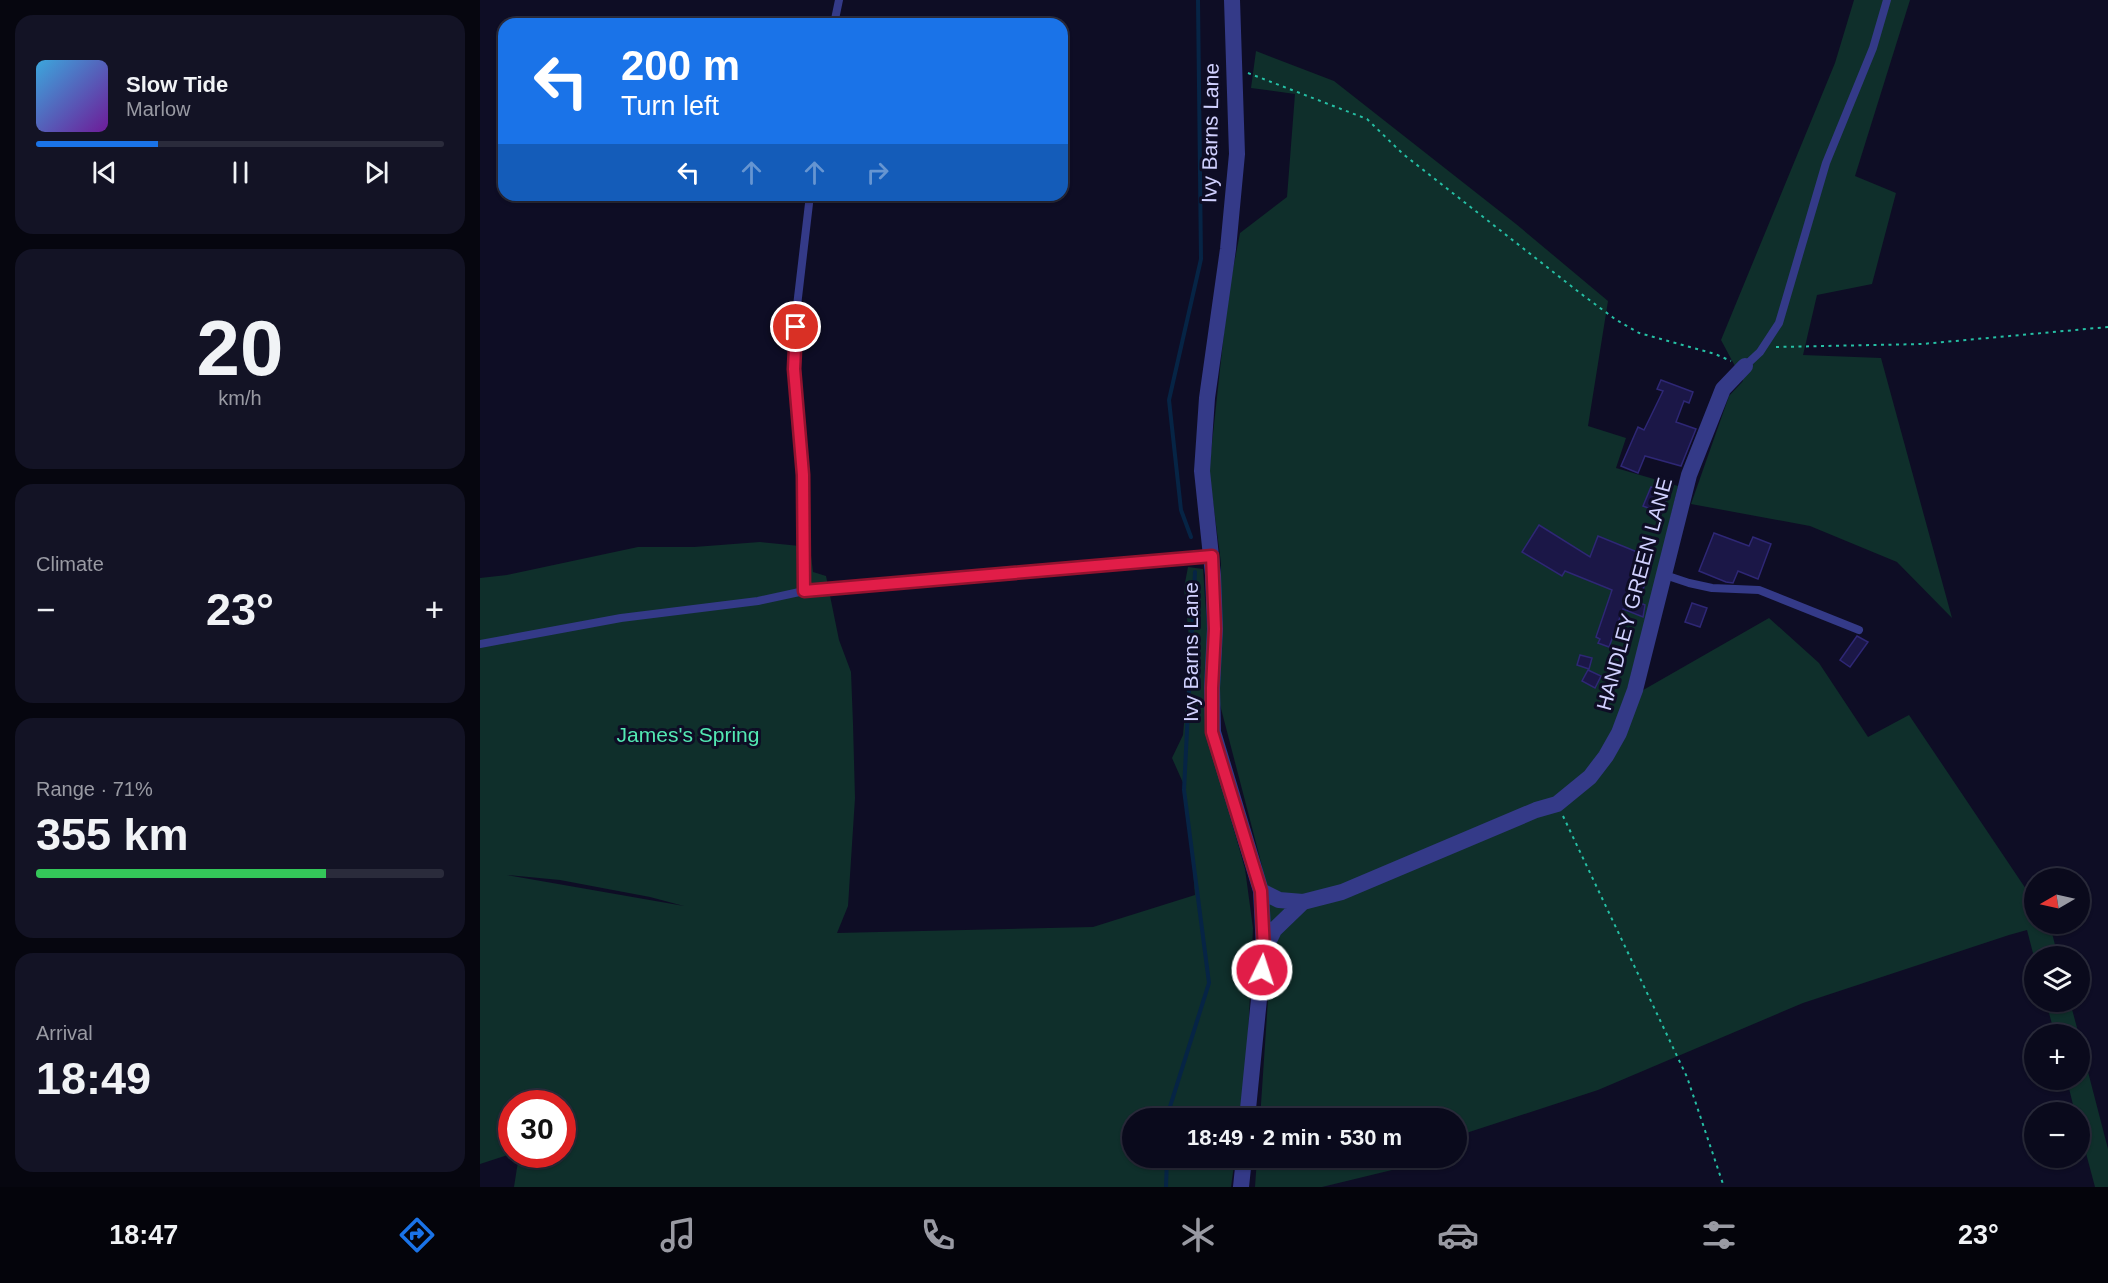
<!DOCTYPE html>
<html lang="en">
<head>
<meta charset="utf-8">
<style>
	:root { --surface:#0a0a1c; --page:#131325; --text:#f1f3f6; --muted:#999aa3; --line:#2a2b3b; --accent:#1a73e8 }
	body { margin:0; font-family:Helvetica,sans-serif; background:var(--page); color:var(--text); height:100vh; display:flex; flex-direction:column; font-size:22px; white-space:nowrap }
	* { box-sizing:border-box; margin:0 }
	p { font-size:20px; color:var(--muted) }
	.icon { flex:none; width:33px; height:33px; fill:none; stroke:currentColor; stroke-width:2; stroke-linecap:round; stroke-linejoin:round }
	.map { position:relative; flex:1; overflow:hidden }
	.drawer { display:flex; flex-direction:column; gap:15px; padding:15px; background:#06060f; width:480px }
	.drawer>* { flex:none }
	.top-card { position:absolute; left:18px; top:18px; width:570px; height:183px; border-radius:18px; box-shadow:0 2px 4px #0004,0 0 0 2px var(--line); background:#1a73e8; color:#fff; overflow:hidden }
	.needle { width:39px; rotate:261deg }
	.controls { position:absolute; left:1544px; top:868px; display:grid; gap:12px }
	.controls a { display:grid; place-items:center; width:66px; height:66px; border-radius:50%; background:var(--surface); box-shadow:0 2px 4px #0004,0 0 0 2px var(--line); font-size:30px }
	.speed { position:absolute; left:18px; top:1090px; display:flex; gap:12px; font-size:30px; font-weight:700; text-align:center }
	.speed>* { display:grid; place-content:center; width:78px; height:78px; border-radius:50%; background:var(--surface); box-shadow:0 2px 4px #0004,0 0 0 2px var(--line); line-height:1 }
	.speed .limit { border:9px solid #d22; background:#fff; color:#111 }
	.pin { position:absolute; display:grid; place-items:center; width:51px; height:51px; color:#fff; margin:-26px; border:3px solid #fff; border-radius:50%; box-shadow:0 2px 6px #0007 }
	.me { position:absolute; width:66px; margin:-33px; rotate:4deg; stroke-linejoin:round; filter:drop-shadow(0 0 4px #0008) }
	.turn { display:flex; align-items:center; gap:21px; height:126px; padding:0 24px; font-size:27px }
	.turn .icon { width:78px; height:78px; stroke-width:2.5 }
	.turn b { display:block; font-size:42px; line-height:51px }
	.lanes { display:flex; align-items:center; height:57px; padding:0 24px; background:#0003; justify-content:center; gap:30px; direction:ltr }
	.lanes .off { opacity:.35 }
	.big { font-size:45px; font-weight:700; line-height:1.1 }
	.drawer .tile { flex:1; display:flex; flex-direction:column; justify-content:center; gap:9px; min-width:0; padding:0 21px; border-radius:18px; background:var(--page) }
	.drawer .dial { align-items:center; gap:0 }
	.dial b { font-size:78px; line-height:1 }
	.song { display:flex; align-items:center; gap:18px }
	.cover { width:72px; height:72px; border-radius:9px; background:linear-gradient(135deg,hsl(200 70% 55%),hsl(280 70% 35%)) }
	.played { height:6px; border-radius:3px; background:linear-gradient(90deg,var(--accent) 30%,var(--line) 30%) }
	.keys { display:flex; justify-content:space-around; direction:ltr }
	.heat { display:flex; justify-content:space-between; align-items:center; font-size:33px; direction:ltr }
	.charge { height:9px; border-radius:4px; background:linear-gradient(90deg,#34c759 71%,var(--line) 0) }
	.trip { position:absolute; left:642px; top:1108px; width:345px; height:60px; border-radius:30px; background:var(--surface); box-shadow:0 2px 4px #0004,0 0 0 2px var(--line); font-weight:700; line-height:60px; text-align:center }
	.tabs { display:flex; height:96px; justify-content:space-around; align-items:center; background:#04040b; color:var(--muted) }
	.tabs .icon { width:42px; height:42px }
	.tabs .current { color:var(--accent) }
	.tabs b { font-size:27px; color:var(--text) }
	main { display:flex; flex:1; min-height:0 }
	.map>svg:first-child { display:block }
	.green { fill:#0f2f2b; fill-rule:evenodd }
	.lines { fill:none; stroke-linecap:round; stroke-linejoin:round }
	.stream { stroke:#062445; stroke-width:4 }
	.building { fill:#1b1747; stroke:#2e2775; stroke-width:1.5 }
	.path { stroke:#25bfa4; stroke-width:2; stroke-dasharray:3 4.5; stroke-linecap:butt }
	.lane { stroke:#343a88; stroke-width:8 }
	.street { stroke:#343a88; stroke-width:16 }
	.route-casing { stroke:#92132f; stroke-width:15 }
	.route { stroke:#e11d48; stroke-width:10 }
	.labels { text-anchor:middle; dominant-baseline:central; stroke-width:6; stroke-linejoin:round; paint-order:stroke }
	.street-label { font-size:21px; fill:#d1d1ff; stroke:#0e0d25 }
	.park-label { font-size:21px; fill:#53e9b3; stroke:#0e0d25 }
</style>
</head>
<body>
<main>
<section class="drawer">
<div class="tile">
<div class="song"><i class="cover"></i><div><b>Slow Tide</b><p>Marlow</p></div></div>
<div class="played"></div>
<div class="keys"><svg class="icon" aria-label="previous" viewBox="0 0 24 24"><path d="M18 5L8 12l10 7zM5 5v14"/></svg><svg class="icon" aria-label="pause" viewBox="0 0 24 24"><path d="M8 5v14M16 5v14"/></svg><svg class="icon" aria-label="next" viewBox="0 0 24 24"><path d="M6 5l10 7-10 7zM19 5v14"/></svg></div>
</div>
<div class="tile dial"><b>20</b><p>km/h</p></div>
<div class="tile"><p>Climate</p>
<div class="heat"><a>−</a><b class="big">23°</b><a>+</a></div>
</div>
<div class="tile"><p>Range · 71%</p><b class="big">355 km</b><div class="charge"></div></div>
<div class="tile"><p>Arrival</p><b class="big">18:49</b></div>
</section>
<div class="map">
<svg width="1628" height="1187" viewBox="0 0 1628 1187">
	<rect width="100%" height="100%" fill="#0e0d25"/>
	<path class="green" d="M1374 0H1430L1375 176 1416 193 1392 284 1337 295 1323 355 1401 358 1472 618 1417 562 1330 526 1211 504 1249 396 1263 381 1241 340 1355 63Z
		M776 51 854 81 1036 224 1128 301 1108 426 1146 438 1136 468 1198 486 1176 580 1144 701 1289 618 1339 663 1388 737 1429 715 1554 901V924L1570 925 1578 957H1554L1547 930 1529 935 1323 1003 1118 1090 977 1136 976 1119H780L791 955 782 866 738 697 741 563 729 471 748 295 760 233 807 197 815 94 771 88Z
		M280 542 330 547 333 572 346 576 359 640 371 672 373 724 375 798 368 906 357 933 613 927 715 895 710 834 704 785 692 758 703 735 707 689 709 637 704 588 708 567 723 569 727 626 729 741 765 869 773 928 767 1062 760 1119H652V1158H755L751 1187H34L39 1155H82V1104H32L31 1154 0 1164V578L27 575 158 547H214ZM27 875 80 880 170 897 204 906Z
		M1566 1002H1590L1599 1035H1575Z
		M1599 1037 1628 1149V1187H1615L1599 1127V1113H1595L1587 1080H1599Z
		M777 1158H929L912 1170 842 1187H775Z"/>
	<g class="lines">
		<path class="stream" d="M711 537 701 510 689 400 721 259 718 0
			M688 1119V1113L729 983 704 790 715 572
			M686 1187 687 1158"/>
	</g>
	<path class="building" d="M1181 380 1213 392 1209 403 1204 401 1196 422 1216 429 1201 466 1165 456 1158 473 1141 466 1158 427 1164 430 1183 391 1177 389Z
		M1171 487 1189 493 1181 513 1163 506Z
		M1059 525 1110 557 1118 536 1167 556 1161 571 1169 574 1158 602 1165 605 1163 617 1143 609 1129 647 1118 643 1120 639 1116 637 1132 590 1085 571 1082 576 1042 552Z
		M1234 533 1269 546 1273 537 1291 544 1278 579 1258 571 1253 583 1246 582 1219 571Z
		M1212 603 1227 608 1220 627 1205 622Z
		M1377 636 1388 642 1370 667 1360 660Z
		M1100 655 1112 658 1109 669 1097 665Z
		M1108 670 1121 676 1115 688 1102 681Z"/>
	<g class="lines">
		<path class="path" d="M768 73 887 119 923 154 1100 293 1135 319 1159 333 1235 354 1251 361
			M1296 347 1442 344 1628 327
			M1083 816 1207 1077 1244 1187"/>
		<path class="lane" d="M354 24 359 0
			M1265 366 1280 352 1299 323 1346 163 1393 48 1407 0
			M1185 575 1209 583 1232 588 1279 590 1379 630
			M324 591 323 475 314 369 317 306 330 195
			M0 644 141 618 278 601 324 591 732 556"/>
		<path class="street" d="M752 0 757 154 748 249 727 398 722 471 733 575 735 629 732 688 733 732 781 891 784 949 767 1119
			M781 891 799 900 823 902
			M785 949 794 930 823 902 862 892 1056 810 1077 804 1110 777 1126 756 1139 733 1155 690 1209 475 1243 389 1265 366
			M761 1187 764 1158"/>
	</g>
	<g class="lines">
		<defs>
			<path id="route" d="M316 327 314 369 323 475 324 591 732 556 735 629 732 688V732L781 891 784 950 782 970"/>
		</defs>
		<use href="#route" class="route-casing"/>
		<use href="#route" class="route"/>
	</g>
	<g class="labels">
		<g class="street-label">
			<text transform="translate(730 133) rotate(-89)">Ivy Barns Lane</text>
			<text transform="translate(1154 594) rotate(-75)">HANDLEY GREEN LANE</text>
			<text transform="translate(710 652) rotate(-90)">Ivy Barns Lane</text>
		</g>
		<g class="park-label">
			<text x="208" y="734">James's Spring</text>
		</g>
	</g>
</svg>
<div class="controls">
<a><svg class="needle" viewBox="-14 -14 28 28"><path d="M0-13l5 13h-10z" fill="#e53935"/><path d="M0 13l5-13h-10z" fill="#999aa3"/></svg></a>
<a><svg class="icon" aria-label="layers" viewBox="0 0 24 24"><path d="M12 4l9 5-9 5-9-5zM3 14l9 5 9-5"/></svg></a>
<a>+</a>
<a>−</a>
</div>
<div class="speed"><div class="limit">30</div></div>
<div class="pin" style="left:316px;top:327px;background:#d93025"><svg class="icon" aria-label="arrive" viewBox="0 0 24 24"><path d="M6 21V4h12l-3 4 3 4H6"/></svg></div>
<svg class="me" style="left:782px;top:970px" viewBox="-20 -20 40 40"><circle r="17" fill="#e11d48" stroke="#fff" stroke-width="3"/><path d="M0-11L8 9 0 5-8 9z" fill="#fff"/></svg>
<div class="trip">18:49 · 2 min · 530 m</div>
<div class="top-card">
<div class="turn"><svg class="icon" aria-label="left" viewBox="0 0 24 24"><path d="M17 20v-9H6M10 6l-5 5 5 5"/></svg><div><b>200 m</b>Turn left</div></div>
<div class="lanes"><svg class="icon" aria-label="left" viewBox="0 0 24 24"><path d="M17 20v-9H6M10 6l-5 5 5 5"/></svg><svg class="icon off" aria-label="ahead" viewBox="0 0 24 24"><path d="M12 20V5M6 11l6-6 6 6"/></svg><svg class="icon off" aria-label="ahead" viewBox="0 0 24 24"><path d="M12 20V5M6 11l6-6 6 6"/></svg><svg class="icon off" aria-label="right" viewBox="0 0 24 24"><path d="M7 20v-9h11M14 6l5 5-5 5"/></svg></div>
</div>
</div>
</main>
<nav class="tabs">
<b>18:47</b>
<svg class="icon current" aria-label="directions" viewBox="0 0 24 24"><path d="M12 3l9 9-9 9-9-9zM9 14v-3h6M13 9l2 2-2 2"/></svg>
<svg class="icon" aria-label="music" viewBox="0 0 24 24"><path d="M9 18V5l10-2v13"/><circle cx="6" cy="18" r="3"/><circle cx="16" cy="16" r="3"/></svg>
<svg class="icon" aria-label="phone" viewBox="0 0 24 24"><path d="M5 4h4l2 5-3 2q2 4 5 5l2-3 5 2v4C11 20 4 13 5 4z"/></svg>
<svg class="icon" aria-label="climate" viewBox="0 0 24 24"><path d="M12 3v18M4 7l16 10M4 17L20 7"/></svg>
<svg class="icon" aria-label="car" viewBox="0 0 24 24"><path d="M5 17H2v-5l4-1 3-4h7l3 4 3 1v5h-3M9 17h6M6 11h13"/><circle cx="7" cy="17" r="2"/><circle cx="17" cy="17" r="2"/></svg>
<svg class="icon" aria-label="filters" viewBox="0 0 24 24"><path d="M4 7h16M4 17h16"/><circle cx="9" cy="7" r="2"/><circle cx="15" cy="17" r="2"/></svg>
<b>23°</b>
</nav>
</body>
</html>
